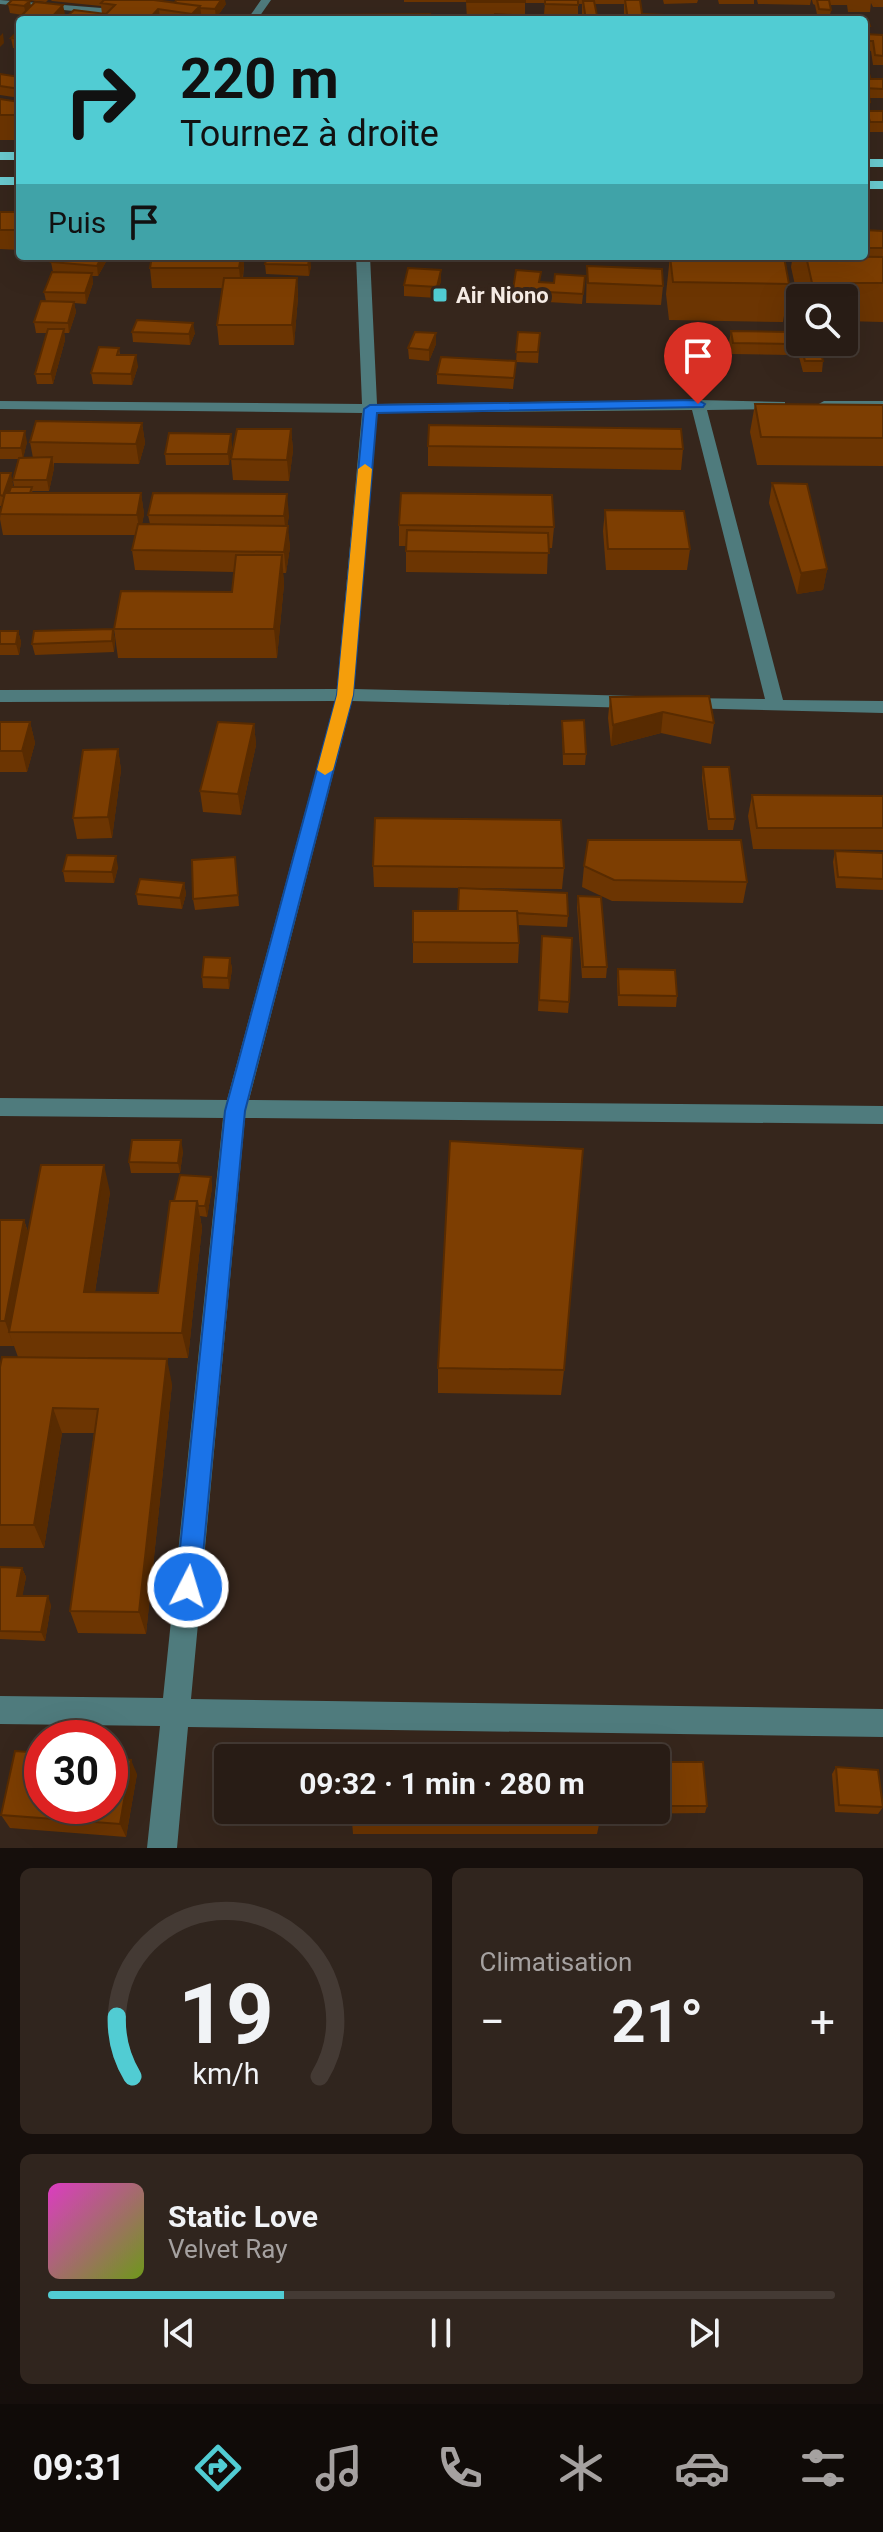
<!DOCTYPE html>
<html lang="fr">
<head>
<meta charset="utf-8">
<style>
	:root { --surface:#281c15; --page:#30251e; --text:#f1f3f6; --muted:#a5a1a0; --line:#443a34; --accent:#51ccd3 }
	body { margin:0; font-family:Roboto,sans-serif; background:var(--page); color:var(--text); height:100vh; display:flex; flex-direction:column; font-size:30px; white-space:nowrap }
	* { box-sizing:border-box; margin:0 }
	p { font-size:26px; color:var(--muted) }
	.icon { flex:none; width:44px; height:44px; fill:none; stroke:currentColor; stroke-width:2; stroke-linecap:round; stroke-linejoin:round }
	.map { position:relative; height:1848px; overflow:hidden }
	.details { display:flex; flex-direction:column; gap:20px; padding:20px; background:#160f0c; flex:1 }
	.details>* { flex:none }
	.hud { position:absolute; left:16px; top:16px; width:852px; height:244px; border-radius:8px; box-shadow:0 8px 32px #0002,0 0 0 2px var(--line); background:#51ccd3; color:#111; overflow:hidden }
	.tools { position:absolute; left:786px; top:284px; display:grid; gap:16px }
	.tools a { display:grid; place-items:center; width:72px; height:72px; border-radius:8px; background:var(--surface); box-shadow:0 8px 32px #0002,0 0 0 2px var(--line); font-size:40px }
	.speed { position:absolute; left:24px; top:1720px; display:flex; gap:16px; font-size:40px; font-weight:700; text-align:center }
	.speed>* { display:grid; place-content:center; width:104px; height:104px; border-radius:50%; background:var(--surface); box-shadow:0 8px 32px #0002,0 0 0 2px var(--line); line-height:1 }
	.speed .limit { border:12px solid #d22; background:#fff; color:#111 }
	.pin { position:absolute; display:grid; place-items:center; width:68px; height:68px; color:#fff; margin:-82px -34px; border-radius:50% 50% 50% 0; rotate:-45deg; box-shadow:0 0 8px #0007 }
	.pin .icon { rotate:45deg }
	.me { position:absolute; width:88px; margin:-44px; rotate:5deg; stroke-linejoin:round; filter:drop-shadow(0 0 6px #0008) }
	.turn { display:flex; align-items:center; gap:28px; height:168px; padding:0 32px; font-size:36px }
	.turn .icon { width:104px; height:104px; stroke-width:2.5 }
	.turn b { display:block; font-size:56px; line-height:68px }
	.then { display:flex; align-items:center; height:76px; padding:0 32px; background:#0003; gap:16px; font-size:30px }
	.big { font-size:60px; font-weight:700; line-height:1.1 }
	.details .tile { flex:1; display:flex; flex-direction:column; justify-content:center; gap:12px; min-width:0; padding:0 28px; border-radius:12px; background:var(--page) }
	.details .dial { align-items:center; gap:0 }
	.dial svg { height:208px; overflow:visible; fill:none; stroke:var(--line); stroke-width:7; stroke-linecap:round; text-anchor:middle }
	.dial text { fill:var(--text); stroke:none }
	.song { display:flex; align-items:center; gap:24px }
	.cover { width:96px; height:96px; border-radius:12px; background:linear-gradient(135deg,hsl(310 70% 55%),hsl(80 70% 35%)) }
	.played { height:8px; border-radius:4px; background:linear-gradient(90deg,var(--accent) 30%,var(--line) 30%) }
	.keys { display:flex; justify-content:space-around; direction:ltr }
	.heat { display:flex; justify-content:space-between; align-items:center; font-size:44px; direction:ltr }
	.details .tiles { flex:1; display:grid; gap:20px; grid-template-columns:1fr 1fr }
	.tile:last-child { grid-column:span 2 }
	.trip { position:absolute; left:214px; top:1744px; width:456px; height:80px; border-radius:8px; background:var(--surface); box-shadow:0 8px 32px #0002,0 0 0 2px var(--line); font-weight:700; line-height:80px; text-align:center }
	.dock { display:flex; height:128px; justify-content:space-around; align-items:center; background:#100b08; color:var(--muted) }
	.dock .icon { width:56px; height:56px }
	.dock .active { color:var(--accent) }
	.dock b { font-size:36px; color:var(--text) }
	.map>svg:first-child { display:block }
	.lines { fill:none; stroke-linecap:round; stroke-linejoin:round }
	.minor { fill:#4f7b7d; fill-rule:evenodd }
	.major { fill:#6bcbd0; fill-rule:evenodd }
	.wall { fill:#6c3502 }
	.shaded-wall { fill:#582b01 }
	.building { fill:#7d3e02; stroke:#582b01; stroke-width:2 }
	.route { fill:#1a73e8; stroke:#114b97; stroke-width:2 }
	.slow { fill:#f59e0b }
	.poi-dot { fill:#51ccd3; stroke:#36261c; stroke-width:3 }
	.labels { text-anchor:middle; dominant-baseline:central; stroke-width:8; stroke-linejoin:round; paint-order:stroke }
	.far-poi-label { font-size:22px; font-weight:bold; fill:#f6ece5; stroke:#36261c; text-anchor:start }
</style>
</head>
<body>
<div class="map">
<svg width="883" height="1848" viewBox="0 0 883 1848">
	<rect width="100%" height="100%" fill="#36261c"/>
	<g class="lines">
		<path class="minor" d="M0 0 127 10 132 13 127 16 0 4Z
			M261 0H271L257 20H247Z
			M356 256H370L377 404 698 400 785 402V408L780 409 707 410 783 700 883 701V713L678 708 675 704 678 700 684 698 765 699 692 410 377 413 354 689 636 696 645 702 636 708 352 701 249 1100 883 1106V1124L245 1118 191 1699 883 1709V1737L188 1727 177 1848H147L160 1726 0 1724V1696L163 1698 223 1118 0 1116V1098L227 1100 335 701 0 702V690L337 689 362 413 0 409V401L362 404Z
			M883 401V409H824L817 405 824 401Z"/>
		<path class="major" d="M0 152H20V160H0Z
			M864 159H883V167H864Z
			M0 177H20V185H0Z
			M864 181H883V189H864Z"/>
	</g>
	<path class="wall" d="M26 0H48L46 2Z
		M51 0H163V1L175 3 226 4 216 18 201 17 202 20H63L102 14 101 6 52 1Z
		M404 0H640L643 20H624V4H595L598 20H582V4H578V14H544L545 3H525V16H528L527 20H494L467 19 466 2H404Z
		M663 0H698L697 3 664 4Z
		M718 0H754V4H719Z
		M757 0H811L810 5 758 4Z
		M812 0H883V7H873L871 3 870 12H848L847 5H830L831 10 830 15 864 20H821V19H818L815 5 813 4Z
		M8 4 31 6 65 14 59 20H23V15L10 13Z
		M864 20 870 26 869 34 883 35V65H873L871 51 864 50Z
		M11 38 20 39V49L13 48Z
		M864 70 870 77V79H883V98H870V102L869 111H883V132H868L866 121 867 111H864Z
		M0 74 20 77V98L0 95Z
		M0 99 20 102V140H0Z
		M0 212H20V250L0 249Z
		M864 230 883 231V322L844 321V298H800L801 285H795L791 267 792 261H785L789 284 783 322 669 320 666 294 670 256H776V257H779V256H864Z
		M107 260 98 276H92L93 283 86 304 74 303 76 312 69 333H64L65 340 53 384H37L35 374 47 333H36L34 322 46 301 44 292 53 272 51 262Z
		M265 264 311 266 309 276 266 274Z
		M244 266 243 278H297L298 297 294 345H219L217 325 223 288H152L150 268Z
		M587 266 663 286 661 305 586 303Z
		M585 276 582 304 513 300V290L540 282 554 283Z
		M441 280 437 298 404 296V285Z
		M731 331 792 344 790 355 732 354 729 342Z
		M132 332 195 333 190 345 133 342Z
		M518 332 540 333 538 363 516 362Z
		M797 332 823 361 822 372H803L795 342Z
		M436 344 429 361 409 359 408 348Z
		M119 348 120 355 138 366 132 385 93 384 91 373Z
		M516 361 513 389 437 384V374Z
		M755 404 883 405V466L757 465 750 432Z
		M142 423 145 443 139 464 54 463V468L49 491H32L33 493H141L144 514 142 524H150L148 515H289L287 526 290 547 286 573H283L284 584 277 658H118L114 629 232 592 234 572 135 570 132 550 135 535H3L0 519 1 506H0V473L13 484 12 487H14L13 480 18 459H0V431L27 442 23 458H33L30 442Z
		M291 429 293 450 289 481 233 480 231 459Z
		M232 445 229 465H166L165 454Z
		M428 446 683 449 681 470 428 466Z
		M772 483 827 569 823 590 797 594 769 503Z
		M605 510 690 549 687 570H606L603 531Z
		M399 525 554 527 552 548H548L547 574 406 572V546H399Z
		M113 629 115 640 114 652 35 655 32 644Z
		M0 631H18L21 642 19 655H0Z
		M610 697 714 723 711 744 661 733 611 746 608 718Z
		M562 721 586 754 585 765H563Z
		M0 722H30L35 743 27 772H0Z
		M254 724 256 745 241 815 203 812 200 791Z
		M118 749 121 770 112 838 77 839 73 818Z
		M703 767 735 819 733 830H708L702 778Z
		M752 795 883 796V850L753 849 748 816Z
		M835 851 883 853V890L836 888 833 862Z
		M235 857 239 906 195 910 193 899Z
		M373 866 564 868 562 889 374 887Z
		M584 866 747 882 743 903 612 901 582 887Z
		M118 867 114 883 65 882 63 871Z
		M184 883 186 894 182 909 138 905 136 894Z
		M578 896 607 967 606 978H582L577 907Z
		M413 911H458L568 916 567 927 518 925 519 943 518 963H413Z
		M542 936 569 1002 568 1013 538 1011Z
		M230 958 232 969 229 989 203 988 202 977Z
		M618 969 677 996 676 1007 618 1006 617 980Z
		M183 1151 180 1173H131L129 1162Z
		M211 1177 212 1188 207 1217 200 1216 202 1228 188 1358 18 1357 14 1346H0V1220H24L28 1232 110 1192 95 1292 158 1293 174 1201Z
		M0 1367 172 1384 146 1634 78 1633 70 1611 94 1433H62L44 1548H0Z
		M438 1368 564 1370 561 1395 438 1393Z
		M0 1567 22 1568 26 1577 22 1596 51 1605 45 1641 0 1639Z
		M656 1762 707 1806 705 1813 616 1814V1810H656Z
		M836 1767 883 1807 878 1814 835 1812 832 1774Z
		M137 1774 126 1837 10 1828 1 1815Z
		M600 1820 597 1834H353L352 1821Z"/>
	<path class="shaded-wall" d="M155 0H163L164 4 159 10 160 20H148Z
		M221 0H225L226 4 216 18 215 9Z
		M30 1 32 10 26 15 24 6Z
		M63 5 65 14 59 20H51V18Z
		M200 6 202 20H193L192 14Z
		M3 33 4 43 0 47V36Z
		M102 256H107V260L98 276 97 266Z
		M241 256H244V266L241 288 239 268Z
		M310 256 311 266 309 276 308 265Z
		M441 270V280L437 298V287Z
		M92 273 93 283 86 304 85 293Z
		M297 278 298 297 294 345 292 325Z
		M74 302 76 312 69 333 68 323Z
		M193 323 195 333 190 345 189 334Z
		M64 329 65 340 53 384 51 374Z
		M436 333V344L429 361V350Z
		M136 355 138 366 132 385 131 374Z
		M142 423 145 443 139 464 136 444Z
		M291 429 293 450 289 481 287 460Z
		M25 431 27 442 23 459 21 448Z
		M231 434 232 445 229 465 228 454Z
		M52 457 54 468 49 491 47 480Z
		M11 473 13 484 5 507 3 496Z
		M141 493 144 514 140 535 137 515Z
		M287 494 289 515 286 537 284 516Z
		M288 526 290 547 286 573 284 552Z
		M282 555 284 584 277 658 274 629Z
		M827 569 823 590 797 594 801 573Z
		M113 629 115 640 114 652 112 641Z
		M18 631 21 642 19 655 16 644Z
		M663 712 661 733 611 746 613 725Z
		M30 722 35 743 27 772 22 751Z
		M254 724 256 745 241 815 238 794Z
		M118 749 121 770 112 838 108 817Z
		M116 856 118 867 114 883 112 872Z
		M184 883 186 894 182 909 180 898Z
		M230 958 232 969 229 989 228 978Z
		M181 1140 183 1151 180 1173 178 1163Z
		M104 1165 110 1192 91 1318 84 1292Z
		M211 1177 212 1188 207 1217 205 1206Z
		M197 1201 202 1228 188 1358 182 1333Z
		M24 1220 32 1246 9 1332 14 1347 5 1321Z
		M167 1359 172 1384 146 1634 139 1612Z
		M53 1408 62 1433 44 1548 34 1525Z
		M22 1568 26 1577 21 1604 17 1596Z
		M48 1596 51 1605 45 1641 41 1632Z
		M131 1760 137 1774 126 1837 120 1824Z"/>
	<path class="building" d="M12 0H24L30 1 24 6 8 4Z
		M104 0H154L200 6 192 14 158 9 148 20H152H63L74 10 106 14 115 5 101 3Z
		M176 0H221L215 9 200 8V6L175 3Z
		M467 0H525V2H467Z
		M545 0H578V5L545 4Z
		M625 0H640L643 20H628Z
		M817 0H829L831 10 819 9Z
		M583 1H594L598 20H586Z
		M35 2 63 5 51 18 22 15Z
		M430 14V20H316V15Z
		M495 14 528 16 527 20H494Z
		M644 14 665 15 666 20H644Z
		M821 15 856 16 857 20H864H822Z
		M864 20H868L870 26H864Z
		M20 29V39L11 38Z
		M864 34 883 35V56L875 55 873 41H864Z
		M864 70H868L870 77H864Z
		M0 74 20 77V89L0 86Z
		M864 79H883V89L864 88Z
		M864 91H868L870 102 864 101Z
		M0 99 20 102V115H0Z
		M867 111H883V122H870Z
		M0 212H20V230H0Z
		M864 230 883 231V248H864Z
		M55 256H102L97 266 51 262Z
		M152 256H241L239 268H150Z
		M267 256H310L308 265 265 264Z
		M670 256 784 257 789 284 673 282Z
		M806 256 883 257V283H812Z
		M587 266 662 269 663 286 588 283Z
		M408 268 441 270 437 287 404 285Z
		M516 270 541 272 539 282 554 283 555 274 585 276 583 294 513 290Z
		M52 272 92 273 85 293 44 292Z
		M224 278H297L292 325H217Z
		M41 301 74 302 68 323 34 322Z
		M137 320 193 323 189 334 132 332Z
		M48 329H64L51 374H35Z
		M731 331 790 332 792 344 733 343Z
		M415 332 436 333 429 350 408 348Z
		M518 332 540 333 538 352H516Z
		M797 332H800V342H818L823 361H805Z
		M99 347 119 348 117 355H136L131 374 91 373Z
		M441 357 516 361 514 378 437 374Z
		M755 404 883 405V438L761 437Z
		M36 421 142 423 136 444 30 442Z
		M429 425 681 429 683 449 428 446Z
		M237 429H291L287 460 231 459Z
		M0 431H25L21 448H0Z
		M169 433 231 434 228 454H165Z
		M52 457 47 480H13L19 458Z
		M0 473H11L3 496 0 495Z
		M772 483 807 484 827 569 801 573Z
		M11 487H32L30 493H9Z
		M5 493H141L137 515 0 514Z
		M153 493 287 494 284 516 148 515Z
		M401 493 552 495 554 527 399 525Z
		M605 510 684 511 690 549H608Z
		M138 524 288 526 284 552 132 550Z
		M407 530 548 533 549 553 406 551Z
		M236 555H282L274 629H114L121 591 232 592Z
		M113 629 112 641 32 644 34 631Z
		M0 631H18L16 644H0Z
		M709 696 714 723 663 712 613 725 610 697Z
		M584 720 586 754H564L562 721Z
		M0 722H30L22 751H0Z
		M218 722 254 724 238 794 200 791Z
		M118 749 108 817 73 818 83 750Z
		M703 767H729L735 819H709Z
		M752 795 883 796V828H757Z
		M375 818 561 820 564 868 373 866Z
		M588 840H741L747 882 614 880 584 866Z
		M835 851 883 853V879L838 877Z
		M67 855 116 856 112 872 63 871Z
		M235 857 238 895 193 899 192 860Z
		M140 879 184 883 180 898 136 894Z
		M459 888 567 893 568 916 518 913 517 911H458Z
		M578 896 601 897 607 967H583Z
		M413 911H517L519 943 413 942Z
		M542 936 572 938 569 1002 539 1000Z
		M204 957 230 958 228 978 202 977Z
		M618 969 675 970 677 996 619 995Z
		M132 1140H181L178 1163 129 1162Z
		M450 1141 583 1149 564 1370 438 1368Z
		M41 1165H104L84 1292 158 1293 170 1201H197L182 1333 9 1332Z
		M180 1175 211 1177 205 1206H198L197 1201H174Z
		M0 1220H24L5 1321H0Z
		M2 1357 167 1359 139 1612 70 1611 98 1409 53 1408 34 1525H0V1367Z
		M0 1567 22 1568 17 1596H48L41 1632 0 1631Z
		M15 1751 42 1753V1806H110V1758L131 1760 120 1824 1 1815Z
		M656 1762H703L707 1806H656Z
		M836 1767 878 1770 883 1807 839 1805Z
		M352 1810H600V1820L352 1821Z"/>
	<path class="route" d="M698 400 705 404 703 407 377 413 353 695 245 1111 200 1587 197 1595 188 1599 179 1595 176 1587 225 1111 337 695 364 409 370 405Z"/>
	<path class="slow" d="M365 464 372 469 353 695 333 770 325 775 317 770 337 695 358 469Z"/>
	<rect class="poi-dot" x="432" y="287" width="16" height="16" rx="4"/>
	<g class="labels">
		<g class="far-poi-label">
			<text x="456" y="295">Air Niono</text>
		</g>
	</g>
</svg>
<div class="tools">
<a><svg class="icon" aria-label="search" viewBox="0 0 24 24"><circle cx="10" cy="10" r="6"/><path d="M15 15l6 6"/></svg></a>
</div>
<div class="speed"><div class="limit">30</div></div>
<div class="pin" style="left:698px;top:404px;background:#d93025"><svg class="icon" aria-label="arrive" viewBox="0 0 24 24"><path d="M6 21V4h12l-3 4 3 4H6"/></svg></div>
<svg class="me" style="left:188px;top:1587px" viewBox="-20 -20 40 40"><circle r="17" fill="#1a73e8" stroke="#fff" stroke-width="3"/><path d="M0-11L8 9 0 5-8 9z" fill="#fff"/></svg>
<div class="trip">09:32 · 1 min · 280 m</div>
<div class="hud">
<div class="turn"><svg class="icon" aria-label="right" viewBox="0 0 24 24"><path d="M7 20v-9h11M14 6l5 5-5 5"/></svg><div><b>220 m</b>Tournez à droite</div></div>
<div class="then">Puis<svg class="icon" aria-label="arrive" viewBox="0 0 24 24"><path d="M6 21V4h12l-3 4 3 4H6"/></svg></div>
</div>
</div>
<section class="details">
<div class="tiles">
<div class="tile dial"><svg viewBox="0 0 100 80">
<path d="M14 69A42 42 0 1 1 86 69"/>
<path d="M14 69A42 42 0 0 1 8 46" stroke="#51ccd3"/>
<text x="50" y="56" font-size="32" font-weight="700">19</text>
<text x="50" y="72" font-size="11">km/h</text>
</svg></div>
<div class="tile"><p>Climatisation</p>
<div class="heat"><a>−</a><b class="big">21°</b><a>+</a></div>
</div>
<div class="tile">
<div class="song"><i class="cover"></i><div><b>Static Love</b><p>Velvet Ray</p></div></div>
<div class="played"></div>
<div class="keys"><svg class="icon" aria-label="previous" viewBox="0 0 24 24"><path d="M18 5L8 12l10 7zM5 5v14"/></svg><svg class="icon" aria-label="pause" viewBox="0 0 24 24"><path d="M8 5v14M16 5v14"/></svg><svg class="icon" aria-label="next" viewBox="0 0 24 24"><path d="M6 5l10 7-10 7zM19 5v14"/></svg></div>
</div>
</div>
</section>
<nav class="dock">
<b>09:31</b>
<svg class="icon active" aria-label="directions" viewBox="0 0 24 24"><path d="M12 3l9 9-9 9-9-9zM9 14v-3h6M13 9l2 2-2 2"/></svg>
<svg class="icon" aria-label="music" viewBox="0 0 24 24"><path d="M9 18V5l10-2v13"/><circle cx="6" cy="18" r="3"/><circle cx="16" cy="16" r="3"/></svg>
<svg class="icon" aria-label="phone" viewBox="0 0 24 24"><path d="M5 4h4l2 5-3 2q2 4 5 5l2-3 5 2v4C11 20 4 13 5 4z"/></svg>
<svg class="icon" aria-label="climate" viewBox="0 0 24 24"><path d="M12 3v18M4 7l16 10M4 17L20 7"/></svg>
<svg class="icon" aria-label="car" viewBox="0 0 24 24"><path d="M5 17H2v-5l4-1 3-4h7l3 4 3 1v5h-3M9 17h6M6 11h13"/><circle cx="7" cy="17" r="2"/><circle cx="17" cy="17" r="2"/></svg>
<svg class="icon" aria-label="filters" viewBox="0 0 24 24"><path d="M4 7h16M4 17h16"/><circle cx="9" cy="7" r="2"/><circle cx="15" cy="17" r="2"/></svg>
</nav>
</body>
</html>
